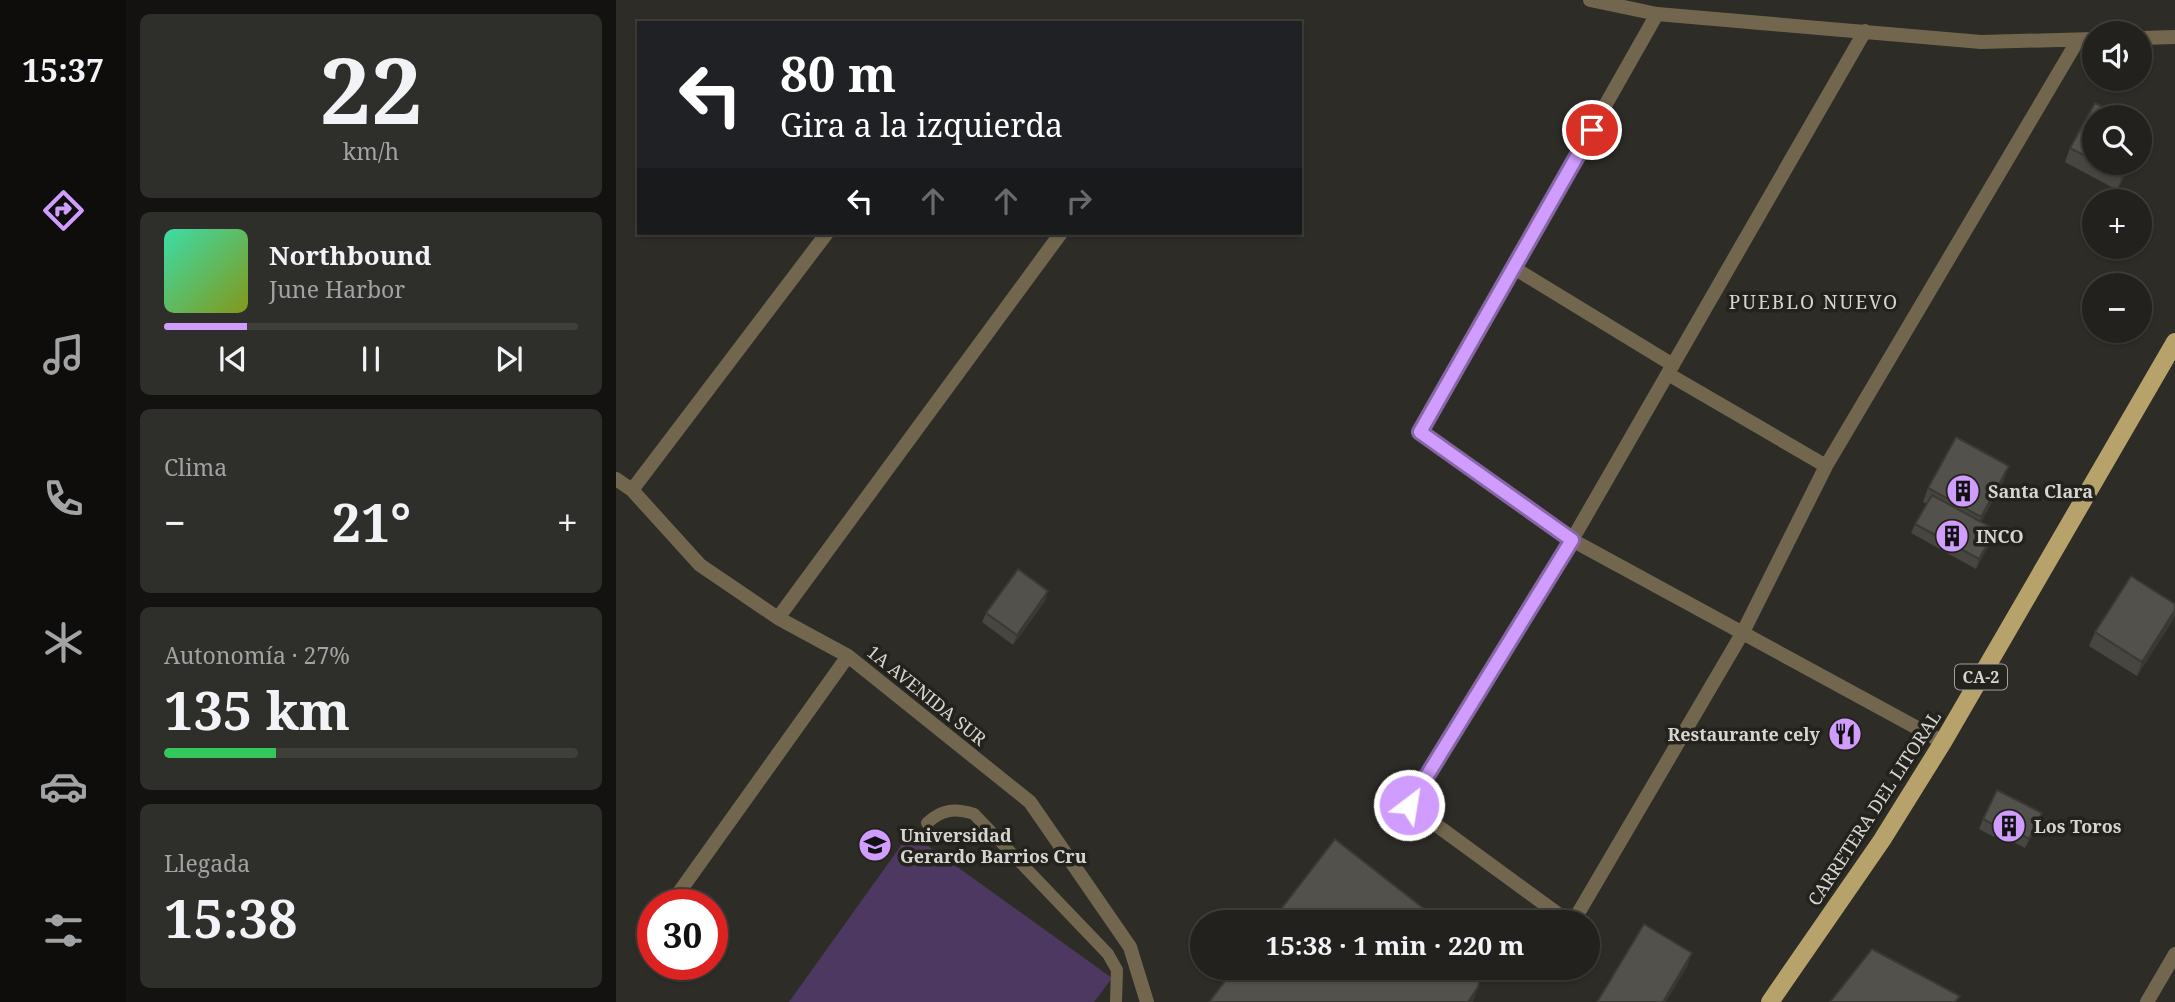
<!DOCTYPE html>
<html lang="es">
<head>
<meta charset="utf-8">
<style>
	:root { --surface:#22211d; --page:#2e2e2a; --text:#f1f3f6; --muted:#a2a3a4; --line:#3f3e3b; --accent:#d09dff }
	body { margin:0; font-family:"Noto Serif",serif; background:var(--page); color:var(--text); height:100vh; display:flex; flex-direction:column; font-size:26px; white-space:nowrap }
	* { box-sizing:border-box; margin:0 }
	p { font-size:23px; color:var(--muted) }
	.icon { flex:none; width:38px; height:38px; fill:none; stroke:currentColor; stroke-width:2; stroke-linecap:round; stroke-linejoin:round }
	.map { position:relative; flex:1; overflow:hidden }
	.sheet { display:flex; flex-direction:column; gap:14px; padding:14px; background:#131210; width:490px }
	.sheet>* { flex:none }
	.guide { position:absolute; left:21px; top:21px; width:665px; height:214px; border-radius:0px; box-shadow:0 2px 5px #0004,0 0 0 2px var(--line); background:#202124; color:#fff; overflow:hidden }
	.tools { position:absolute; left:1466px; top:21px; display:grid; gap:14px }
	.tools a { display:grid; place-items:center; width:70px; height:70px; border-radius:50%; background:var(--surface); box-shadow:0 2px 5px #0004,0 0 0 2px var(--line); font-size:35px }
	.speed { position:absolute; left:21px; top:889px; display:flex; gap:14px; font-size:35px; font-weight:700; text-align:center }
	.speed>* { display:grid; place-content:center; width:91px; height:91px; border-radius:50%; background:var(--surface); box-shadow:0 2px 5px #0004,0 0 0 2px var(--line); line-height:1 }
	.speed .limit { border:10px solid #d22; background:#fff; color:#111 }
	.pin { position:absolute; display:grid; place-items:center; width:60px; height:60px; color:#fff; margin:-30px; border:4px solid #fff; border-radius:50%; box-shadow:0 2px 7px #0007 }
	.me { position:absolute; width:77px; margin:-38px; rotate:31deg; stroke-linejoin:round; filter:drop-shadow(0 0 5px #0008) }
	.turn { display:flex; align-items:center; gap:24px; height:147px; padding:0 28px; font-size:32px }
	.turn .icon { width:91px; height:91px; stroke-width:2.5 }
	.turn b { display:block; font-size:49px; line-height:60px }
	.lanes { display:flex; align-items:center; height:66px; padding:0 28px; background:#0003; justify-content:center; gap:35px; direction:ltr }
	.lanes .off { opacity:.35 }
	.big { font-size:52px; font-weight:700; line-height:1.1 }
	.sheet .widget { flex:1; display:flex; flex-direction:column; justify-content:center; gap:10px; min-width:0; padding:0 24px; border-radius:10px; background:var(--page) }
	.sheet .dial { align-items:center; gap:0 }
	.dial b { font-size:91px; line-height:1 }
	.song { display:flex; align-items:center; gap:21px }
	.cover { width:84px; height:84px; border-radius:10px; background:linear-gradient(135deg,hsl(160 70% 55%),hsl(70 70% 35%)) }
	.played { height:7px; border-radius:4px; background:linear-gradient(90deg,var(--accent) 20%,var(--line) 20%) }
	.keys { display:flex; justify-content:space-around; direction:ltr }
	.heat { display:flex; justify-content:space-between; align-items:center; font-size:38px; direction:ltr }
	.charge { height:10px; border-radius:5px; background:linear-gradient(90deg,#34c759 27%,var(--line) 0) }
	.trip { position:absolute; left:574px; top:910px; width:410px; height:70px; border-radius:35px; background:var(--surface); box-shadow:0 2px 5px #0004,0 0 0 2px var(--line); font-weight:700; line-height:70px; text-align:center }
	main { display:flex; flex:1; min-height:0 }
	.tabs { display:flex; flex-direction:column; width:126px; justify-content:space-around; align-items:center; background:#0e0d0c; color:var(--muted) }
	.tabs .icon { width:49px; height:49px }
	.tabs .on { color:var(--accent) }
	.tabs b { font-size:32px; color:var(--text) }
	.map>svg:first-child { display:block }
	.green { fill:#4d3861 }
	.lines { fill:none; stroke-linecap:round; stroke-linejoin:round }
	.service { stroke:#72674e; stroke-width:12 }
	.minor { stroke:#72674e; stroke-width:14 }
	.primary { stroke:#b8a26c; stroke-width:18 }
	.wall { fill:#474640 }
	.shaded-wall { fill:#3a3934 }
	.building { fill:#53514b; stroke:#3a3934; stroke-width:2 }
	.route-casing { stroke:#8766a6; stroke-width:18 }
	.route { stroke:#d09dff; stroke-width:12 }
	.labels { text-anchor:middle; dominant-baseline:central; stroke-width:7; stroke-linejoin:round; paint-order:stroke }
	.shield { fill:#24221d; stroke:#a19f9c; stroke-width:2 }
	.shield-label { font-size:16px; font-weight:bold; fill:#d7d5d2 }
	.poi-label { font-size:18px; font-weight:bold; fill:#d7d5d2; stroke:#24221d; text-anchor:start }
	.street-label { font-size:18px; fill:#d7d5d2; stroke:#24221d }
	.neighbourhood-label { font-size:19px; letter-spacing:2px; fill:#d7d5d2; stroke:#24221d }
</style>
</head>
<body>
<main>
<nav class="tabs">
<b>15:37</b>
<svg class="icon on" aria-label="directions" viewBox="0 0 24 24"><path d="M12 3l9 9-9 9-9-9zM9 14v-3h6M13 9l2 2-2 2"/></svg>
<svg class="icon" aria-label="music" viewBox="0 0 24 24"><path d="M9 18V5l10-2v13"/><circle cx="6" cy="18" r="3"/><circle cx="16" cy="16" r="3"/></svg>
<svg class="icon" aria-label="phone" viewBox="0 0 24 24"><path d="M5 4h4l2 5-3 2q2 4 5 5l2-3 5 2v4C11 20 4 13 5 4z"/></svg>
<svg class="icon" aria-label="climate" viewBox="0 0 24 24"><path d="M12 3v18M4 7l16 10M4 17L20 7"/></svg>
<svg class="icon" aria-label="car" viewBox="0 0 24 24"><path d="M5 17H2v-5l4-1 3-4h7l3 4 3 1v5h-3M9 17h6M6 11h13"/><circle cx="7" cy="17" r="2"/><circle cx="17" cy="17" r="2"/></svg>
<svg class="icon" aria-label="filters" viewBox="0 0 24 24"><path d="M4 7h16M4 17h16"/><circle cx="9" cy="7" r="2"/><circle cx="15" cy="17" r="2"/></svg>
</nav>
<section class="sheet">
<div class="widget dial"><b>22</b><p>km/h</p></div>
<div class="widget">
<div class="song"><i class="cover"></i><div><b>Northbound</b><p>June Harbor</p></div></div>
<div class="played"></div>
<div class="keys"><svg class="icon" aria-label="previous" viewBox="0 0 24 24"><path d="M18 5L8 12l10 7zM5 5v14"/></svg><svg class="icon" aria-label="pause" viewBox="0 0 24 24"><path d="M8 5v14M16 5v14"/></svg><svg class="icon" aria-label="next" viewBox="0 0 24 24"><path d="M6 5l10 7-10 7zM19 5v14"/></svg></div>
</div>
<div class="widget"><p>Clima</p>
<div class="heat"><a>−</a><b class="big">21°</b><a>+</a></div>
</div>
<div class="widget"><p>Autonomía · 27%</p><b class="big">135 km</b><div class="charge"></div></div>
<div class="widget"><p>Llegada</p><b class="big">15:38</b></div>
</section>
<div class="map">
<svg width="1559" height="1002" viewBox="0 0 1559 1002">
	<rect width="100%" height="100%" fill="#2e2c27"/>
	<path class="green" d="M294 833 496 978 478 1002H173Z"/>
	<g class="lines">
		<path class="service" d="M311 823C326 809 339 808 358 814L492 954 501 970 500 1002"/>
		<path class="minor" d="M974 0 1041 14 1365 42 1479 39
			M1041 14 804 432 956 540 1327 742
			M1524 38 1559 37
			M898 268 1057 365
			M1052 374 1210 466
			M0 479 16 490 84 565 162 618 232 656 414 802 514 947 531 1002
			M16 490 211 233
			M162 618 445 233
			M54 905 232 656
			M953 922 793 805 956 540 1249 31
			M957 922 1127 632 1210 466 1462 40
			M1531 1002 1559 954"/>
		<path class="primary" d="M1154 1002 1266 840 1327 742 1559 342"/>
	</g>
	<path class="wall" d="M1479 117V163H1516L1501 190 1449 162 1454 148Z
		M1388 480 1365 522 1376 539 1360 569 1295 533 1299 524 1311 504 1307 502 1312 488Z
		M432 591 429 601 397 645 366 622 370 613Z
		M1559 604V614L1557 620 1521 676 1473 646 1479 632Z
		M1426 813 1423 823 1409 848 1380 833 1378 837 1363 829 1367 819Z"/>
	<path class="shaded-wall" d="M1514 163H1516L1501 190 1506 176Z
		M1393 466 1388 480 1360 531 1365 517Z
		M1380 530 1376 539 1360 569 1363 559Z
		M432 591 429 601 397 645 401 635Z
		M1559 610 1557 620 1521 676 1526 662Z
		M1426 813 1423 823 1409 848 1413 839Z
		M1076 953 1071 967 1050 1002H1047Z
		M862 987 857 1002H852Z"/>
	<path class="building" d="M1479 103 1505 117H1479V161L1454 148Z
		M1524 128 1531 132 1524 144Z
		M1482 163H1514L1506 176Z
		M1340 437 1393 466 1365 517 1312 488Z
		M1316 495 1380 530 1363 559 1299 524Z
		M402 569 432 591 401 635 370 613Z
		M1515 576 1559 604V610L1526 662 1479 632Z
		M1381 790 1426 813 1413 839 1384 823 1382 827 1367 819Z
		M719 839 825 922H655Z
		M1028 924 1076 953 1047 1002H981Z
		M1256 949 1344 996 1339 1002H1214Z
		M619 968H866L862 987 852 1002H593Z"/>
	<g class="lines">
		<defs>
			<path id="route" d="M793 805 956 540 804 432 976 130"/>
		</defs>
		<use href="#route" class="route-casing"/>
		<use href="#route" class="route"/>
	</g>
	<defs>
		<symbol id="building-disc" viewBox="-11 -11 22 22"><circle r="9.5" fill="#d09dff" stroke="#24221d"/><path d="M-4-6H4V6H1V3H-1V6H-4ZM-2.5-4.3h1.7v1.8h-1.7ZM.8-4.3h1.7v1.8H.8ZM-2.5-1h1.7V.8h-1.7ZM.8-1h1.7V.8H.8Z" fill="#111"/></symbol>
		<symbol id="restaurant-disc" viewBox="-11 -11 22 22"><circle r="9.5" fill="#d09dff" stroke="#24221d"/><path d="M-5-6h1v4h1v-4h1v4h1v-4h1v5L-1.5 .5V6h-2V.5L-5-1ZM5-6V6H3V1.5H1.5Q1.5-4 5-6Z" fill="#111"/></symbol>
		<symbol id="university-disc" viewBox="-11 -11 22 22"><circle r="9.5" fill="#d09dff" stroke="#24221d"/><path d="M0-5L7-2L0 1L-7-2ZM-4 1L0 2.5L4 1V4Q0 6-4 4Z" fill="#111"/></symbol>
	</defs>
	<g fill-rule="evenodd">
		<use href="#building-disc" x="1328" y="472" width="38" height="38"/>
		<use href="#building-disc" x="1317" y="517" width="38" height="38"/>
		<use href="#restaurant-disc" x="1210" y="715" width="38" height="38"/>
		<use href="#building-disc" x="1374" y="807" width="38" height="38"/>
		<use href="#university-disc" x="240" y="826" width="38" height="38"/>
	</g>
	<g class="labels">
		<rect class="shield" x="1339" y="664.5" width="52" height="25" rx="5"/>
		<g class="shield-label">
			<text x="1365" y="677">CA-2</text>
		</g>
		<g class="poi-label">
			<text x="1372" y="491">Santa Clara</text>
			<text x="1360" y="536">INCO</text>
			<text x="1204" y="734" text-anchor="end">Restaurante cely</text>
			<text x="1418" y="826">Los Toros</text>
			<text x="284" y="835">Universidad<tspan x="284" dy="21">Gerardo Barrios Cru</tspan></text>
		</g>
		<g class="street-label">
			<text transform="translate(311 695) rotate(39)">1A AVENIDA SUR</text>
			<text transform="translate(1258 808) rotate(-57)">CARRETERA DEL LITORAL</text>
		</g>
		<g class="neighbourhood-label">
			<text x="1198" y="302">PUEBLO NUEVO</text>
		</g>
	</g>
</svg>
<div class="tools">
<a><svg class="icon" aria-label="sound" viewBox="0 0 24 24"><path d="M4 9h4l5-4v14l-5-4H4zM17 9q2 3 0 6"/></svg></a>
<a><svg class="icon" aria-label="search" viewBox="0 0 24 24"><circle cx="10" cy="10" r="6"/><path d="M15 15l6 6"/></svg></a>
<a>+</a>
<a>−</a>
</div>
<div class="speed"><div class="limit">30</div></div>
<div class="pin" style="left:976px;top:130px;background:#d93025"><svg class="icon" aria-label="arrive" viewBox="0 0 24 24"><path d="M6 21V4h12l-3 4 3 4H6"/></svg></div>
<svg class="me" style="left:793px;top:805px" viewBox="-20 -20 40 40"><circle r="17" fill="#d09dff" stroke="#fff" stroke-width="3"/><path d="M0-11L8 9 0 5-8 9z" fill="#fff"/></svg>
<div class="trip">15:38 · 1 min · 220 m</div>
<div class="guide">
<div class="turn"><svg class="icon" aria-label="left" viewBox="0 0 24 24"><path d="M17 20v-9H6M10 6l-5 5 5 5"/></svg><div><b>80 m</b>Gira a la izquierda</div></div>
<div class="lanes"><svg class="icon" aria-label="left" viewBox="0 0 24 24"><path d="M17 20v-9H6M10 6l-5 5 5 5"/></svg><svg class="icon off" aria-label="ahead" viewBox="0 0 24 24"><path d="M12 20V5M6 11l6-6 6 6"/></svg><svg class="icon off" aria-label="ahead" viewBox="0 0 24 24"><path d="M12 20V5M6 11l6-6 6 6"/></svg><svg class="icon off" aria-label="right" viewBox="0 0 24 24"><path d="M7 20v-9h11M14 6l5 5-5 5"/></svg></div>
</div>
</div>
</main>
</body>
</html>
